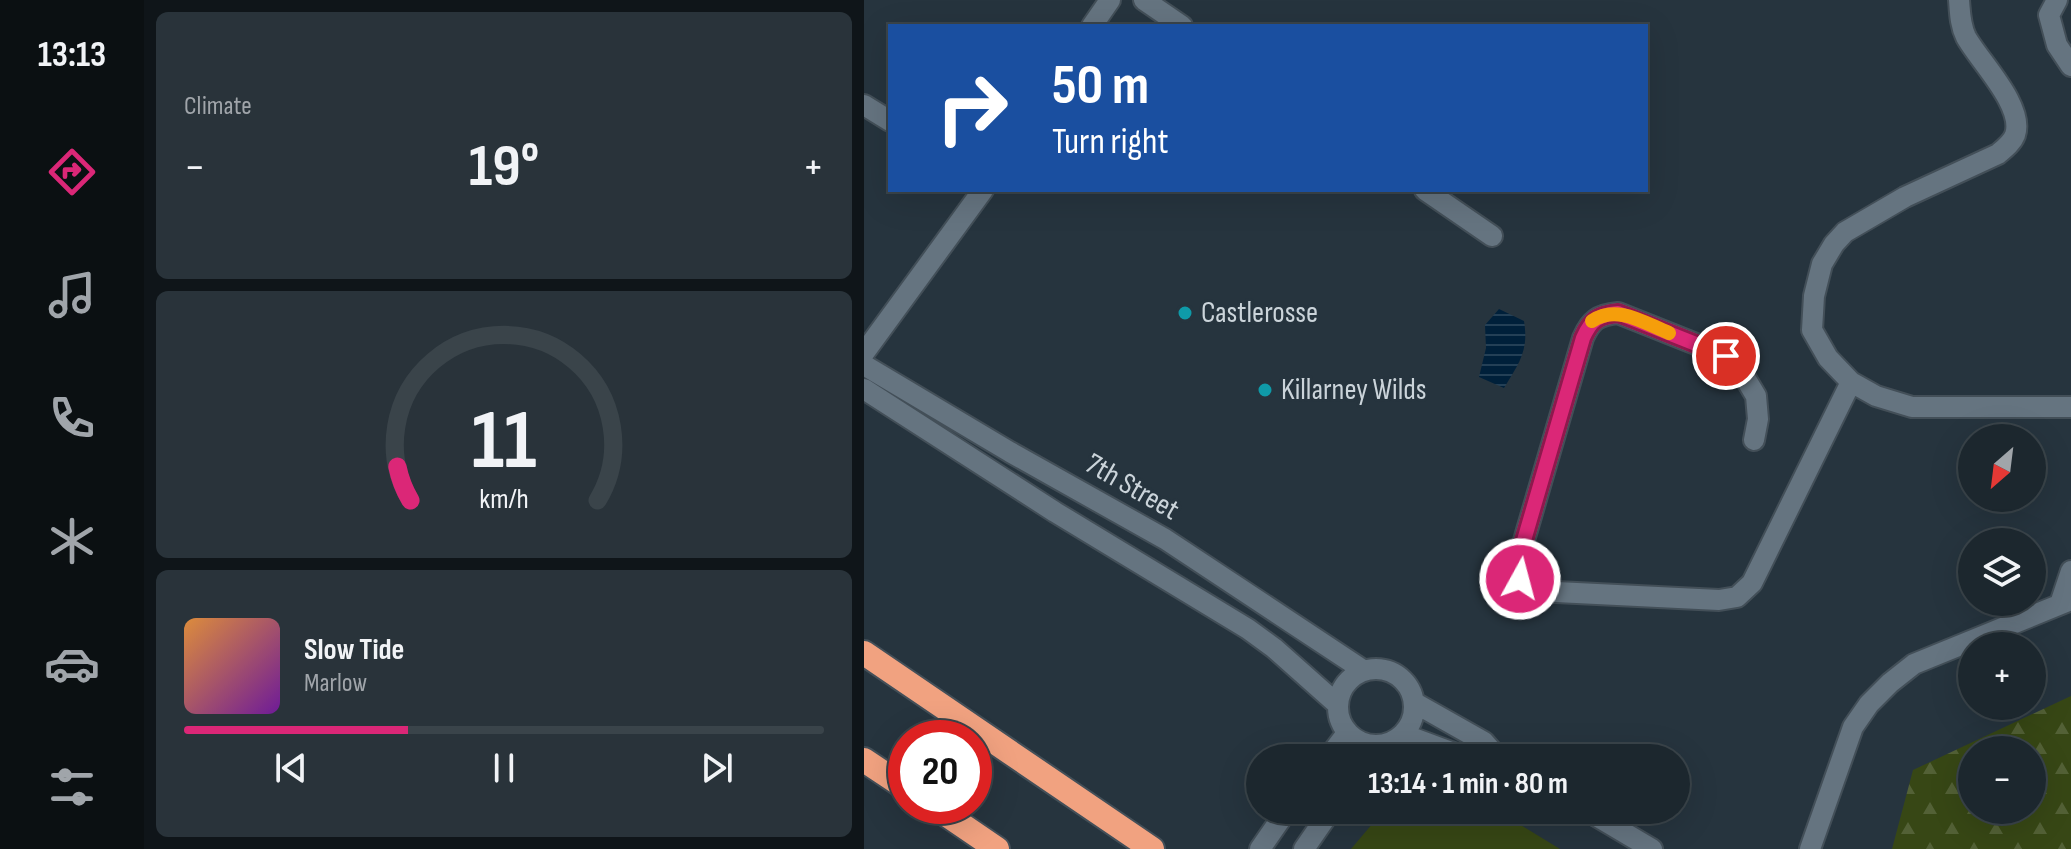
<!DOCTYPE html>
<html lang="en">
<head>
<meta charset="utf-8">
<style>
	:root { --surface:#1c272e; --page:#29333a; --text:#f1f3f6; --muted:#a0a5aa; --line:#3a444a; --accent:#db2777 }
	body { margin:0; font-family:"Sofia Sans Condensed",sans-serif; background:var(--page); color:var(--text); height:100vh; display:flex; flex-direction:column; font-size:30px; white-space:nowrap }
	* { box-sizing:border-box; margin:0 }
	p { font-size:26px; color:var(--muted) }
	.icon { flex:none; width:44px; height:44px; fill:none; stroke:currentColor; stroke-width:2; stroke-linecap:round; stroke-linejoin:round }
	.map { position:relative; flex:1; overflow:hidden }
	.sheet { display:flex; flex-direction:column; gap:12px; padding:12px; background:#0f1519; width:720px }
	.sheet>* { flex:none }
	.top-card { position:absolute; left:24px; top:24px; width:760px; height:168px; border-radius:0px; box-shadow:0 8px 32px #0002,0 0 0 2px var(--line); background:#1a4fa0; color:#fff; overflow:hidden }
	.needle { width:52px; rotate:208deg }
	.buttons { position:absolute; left:1094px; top:424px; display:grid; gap:16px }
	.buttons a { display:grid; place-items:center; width:88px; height:88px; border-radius:50%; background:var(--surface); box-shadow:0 8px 32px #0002,0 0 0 2px var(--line); font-size:40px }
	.speed { position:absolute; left:24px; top:720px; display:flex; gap:16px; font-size:40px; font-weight:700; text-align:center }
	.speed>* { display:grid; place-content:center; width:104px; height:104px; border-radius:50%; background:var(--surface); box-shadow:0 8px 32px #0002,0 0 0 2px var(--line); line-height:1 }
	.speed .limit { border:12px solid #d22; background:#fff; color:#111 }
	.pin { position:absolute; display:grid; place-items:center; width:68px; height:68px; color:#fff; margin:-34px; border:4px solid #fff; border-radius:50%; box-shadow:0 2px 8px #0007 }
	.me { position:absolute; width:88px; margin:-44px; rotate:7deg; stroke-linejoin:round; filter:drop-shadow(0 0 6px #0008) }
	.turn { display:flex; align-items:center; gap:28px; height:168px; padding:0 32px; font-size:36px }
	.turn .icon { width:104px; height:104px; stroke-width:2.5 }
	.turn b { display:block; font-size:56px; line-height:68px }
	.big { font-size:60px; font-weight:700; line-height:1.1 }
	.sheet .tile { flex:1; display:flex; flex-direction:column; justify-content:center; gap:12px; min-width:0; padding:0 28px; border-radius:12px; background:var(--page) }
	.sheet .dial { align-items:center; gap:0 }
	.dial svg { height:208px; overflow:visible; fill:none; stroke:var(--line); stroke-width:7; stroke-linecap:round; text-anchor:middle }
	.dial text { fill:var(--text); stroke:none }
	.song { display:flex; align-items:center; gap:24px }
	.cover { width:96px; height:96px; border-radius:12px; background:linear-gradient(135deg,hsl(30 70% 55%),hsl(280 70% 35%)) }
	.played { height:8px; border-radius:4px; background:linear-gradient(90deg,var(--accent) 35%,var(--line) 35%) }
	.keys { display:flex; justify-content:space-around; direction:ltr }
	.heat { display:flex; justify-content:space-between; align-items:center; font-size:44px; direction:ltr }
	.trip { position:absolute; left:382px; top:744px; width:444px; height:80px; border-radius:40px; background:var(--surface); box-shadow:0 8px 32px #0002,0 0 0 2px var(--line); font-weight:700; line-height:80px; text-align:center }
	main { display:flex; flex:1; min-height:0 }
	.dock { display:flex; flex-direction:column; width:144px; justify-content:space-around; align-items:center; background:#0b1012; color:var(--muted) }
	.dock .icon { width:56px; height:56px }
	.dock .on { color:var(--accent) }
	.dock b { font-size:36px; color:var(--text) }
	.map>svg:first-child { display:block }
	.forest { fill:url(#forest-firs); fill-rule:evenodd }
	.park { fill:#374715 }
	.water { fill:url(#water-rules) }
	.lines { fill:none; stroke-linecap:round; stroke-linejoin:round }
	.minor-casing { stroke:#434f58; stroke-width:24 }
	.highway-casing { stroke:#434f58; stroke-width:28 }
	.minor { stroke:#657480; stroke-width:20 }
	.highway { stroke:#f1a280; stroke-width:24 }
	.route-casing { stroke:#8e194d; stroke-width:20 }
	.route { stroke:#db2777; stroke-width:14 }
	.slow { stroke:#f59e0b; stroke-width:14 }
	.culture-dot { fill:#0f9aa8; stroke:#26343e; stroke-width:3 }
	.labels { text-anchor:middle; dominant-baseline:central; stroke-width:6; stroke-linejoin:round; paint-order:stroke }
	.poi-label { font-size:30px; fill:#cbd4da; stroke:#26343e; text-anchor:start }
	.street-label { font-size:30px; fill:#cbd4da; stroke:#26343e }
</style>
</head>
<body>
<main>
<nav class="dock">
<b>13:13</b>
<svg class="icon on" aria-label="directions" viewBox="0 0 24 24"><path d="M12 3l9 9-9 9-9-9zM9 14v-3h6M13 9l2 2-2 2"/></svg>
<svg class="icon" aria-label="music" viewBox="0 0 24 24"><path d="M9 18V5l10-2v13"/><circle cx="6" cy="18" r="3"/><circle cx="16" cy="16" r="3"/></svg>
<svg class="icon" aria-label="phone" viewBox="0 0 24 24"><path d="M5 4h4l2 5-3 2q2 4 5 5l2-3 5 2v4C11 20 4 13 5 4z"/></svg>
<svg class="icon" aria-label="climate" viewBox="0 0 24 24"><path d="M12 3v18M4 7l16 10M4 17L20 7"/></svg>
<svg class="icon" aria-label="car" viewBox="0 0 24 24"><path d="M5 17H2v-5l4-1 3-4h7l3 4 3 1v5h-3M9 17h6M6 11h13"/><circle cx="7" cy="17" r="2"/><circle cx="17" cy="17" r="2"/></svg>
<svg class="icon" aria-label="filters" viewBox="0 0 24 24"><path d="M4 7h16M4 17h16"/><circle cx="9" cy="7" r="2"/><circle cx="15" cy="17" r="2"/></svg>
</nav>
<section class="sheet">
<div class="tile"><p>Climate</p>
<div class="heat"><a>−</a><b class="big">19°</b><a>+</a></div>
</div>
<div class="tile dial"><svg viewBox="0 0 100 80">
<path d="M14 69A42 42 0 1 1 86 69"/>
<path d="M14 69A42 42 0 0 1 9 56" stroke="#db2777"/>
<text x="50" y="56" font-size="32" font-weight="700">11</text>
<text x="50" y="72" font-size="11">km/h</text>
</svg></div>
<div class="tile">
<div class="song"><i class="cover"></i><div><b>Slow Tide</b><p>Marlow</p></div></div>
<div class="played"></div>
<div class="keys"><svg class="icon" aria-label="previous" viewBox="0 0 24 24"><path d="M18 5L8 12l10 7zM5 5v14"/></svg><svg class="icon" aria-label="pause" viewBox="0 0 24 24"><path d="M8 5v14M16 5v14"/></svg><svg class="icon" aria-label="next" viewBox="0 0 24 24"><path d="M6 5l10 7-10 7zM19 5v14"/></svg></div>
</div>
</section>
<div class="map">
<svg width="1207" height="849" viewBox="0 0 1207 849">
	<defs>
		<pattern id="forest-firs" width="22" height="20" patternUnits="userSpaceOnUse" patternTransform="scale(2)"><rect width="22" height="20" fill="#374715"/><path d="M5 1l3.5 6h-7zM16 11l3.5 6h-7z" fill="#536136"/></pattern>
		<pattern id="water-rules" width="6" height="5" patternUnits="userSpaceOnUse" patternTransform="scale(2)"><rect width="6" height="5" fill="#00203a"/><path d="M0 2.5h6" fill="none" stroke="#244056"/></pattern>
	</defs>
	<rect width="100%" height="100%" fill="#26343e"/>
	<path class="forest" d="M1207 696V849H1028L1049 770ZM1108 750H1168V810H1108Z"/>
	<path class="park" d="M520 810H632L696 849H487Z"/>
	<path class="water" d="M635 309 660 321C665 351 655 363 640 388L615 377 622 348 621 325Z"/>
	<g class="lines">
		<defs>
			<path id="minor" d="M280 0 318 26
				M1095 0C1096 12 1096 25 1102 37 1115 61 1161 106 1151 135 1148 143 1140 149 1134 154L1041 197 981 232 970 244 958 264 950 296 948 330 964 358 987 382 1012 396 1048 407H1207
				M1193 0 1185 15 1193 45 1207 66
				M228 26 246 0
				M0 105 26 121
				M561 190 628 236
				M0 353 119 190
				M0 365 146 452 301 539 499 670
				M0 389 191 512 384 629 410 648 473 704
				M890 440 894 419 892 396 880 376 862 356 754 313C734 315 727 320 719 338L654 561 656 579 672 591 855 600 873 597 888 583 987 382
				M1196 604 1207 571
				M474 707a38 38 0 1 1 76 0a38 38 0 1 1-76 0Z
				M551 703 620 742 634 758
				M541 735 603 758
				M464 758 483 733
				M722 810 788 849
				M396 849 423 810
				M440 849 467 810
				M946 849 989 727 1005 704 1026 683 1050 664 1207 600"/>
			<path id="highway" d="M0 653 288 849
				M0 760 42 788
				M70 806 133 849"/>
		</defs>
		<use href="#minor" class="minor-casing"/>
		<use href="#highway" class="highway-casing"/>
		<use href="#minor" class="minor"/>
		<use href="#highway" class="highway"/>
	</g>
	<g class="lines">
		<defs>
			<path id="route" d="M656 579 654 561 719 338C727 320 734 315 754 313L862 356"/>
		</defs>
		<use href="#route" class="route-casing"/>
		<use href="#route" class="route"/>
		<path class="slow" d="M728 321C753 304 780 323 805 333"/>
	</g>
	<g class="culture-dot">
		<circle cx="321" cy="313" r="8"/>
		<circle cx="401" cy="390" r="8"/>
	</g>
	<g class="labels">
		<g class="poi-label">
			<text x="337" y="313">Castlerosse</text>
			<text x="417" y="390">Killarney Wilds</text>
		</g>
		<g class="street-label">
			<text transform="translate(268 487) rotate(30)">7th Street</text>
		</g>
	</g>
</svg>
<div class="buttons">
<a><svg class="needle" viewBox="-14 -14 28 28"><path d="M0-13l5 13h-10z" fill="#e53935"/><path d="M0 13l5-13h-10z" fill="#a0a5aa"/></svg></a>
<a><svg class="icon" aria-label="layers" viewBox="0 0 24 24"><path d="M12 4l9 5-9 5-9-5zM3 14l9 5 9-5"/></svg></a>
<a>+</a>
<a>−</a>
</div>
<div class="speed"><div class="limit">20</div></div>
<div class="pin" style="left:862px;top:356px;background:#d93025"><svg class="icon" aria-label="arrive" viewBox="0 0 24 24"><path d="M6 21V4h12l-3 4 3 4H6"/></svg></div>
<svg class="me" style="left:656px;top:579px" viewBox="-20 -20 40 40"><circle r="17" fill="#db2777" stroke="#fff" stroke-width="3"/><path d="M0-11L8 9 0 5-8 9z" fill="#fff"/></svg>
<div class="trip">13:14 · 1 min · 80 m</div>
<div class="top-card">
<div class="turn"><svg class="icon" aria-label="right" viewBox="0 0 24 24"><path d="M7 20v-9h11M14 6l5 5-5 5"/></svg><div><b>50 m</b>Turn right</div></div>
</div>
</div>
</main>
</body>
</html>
